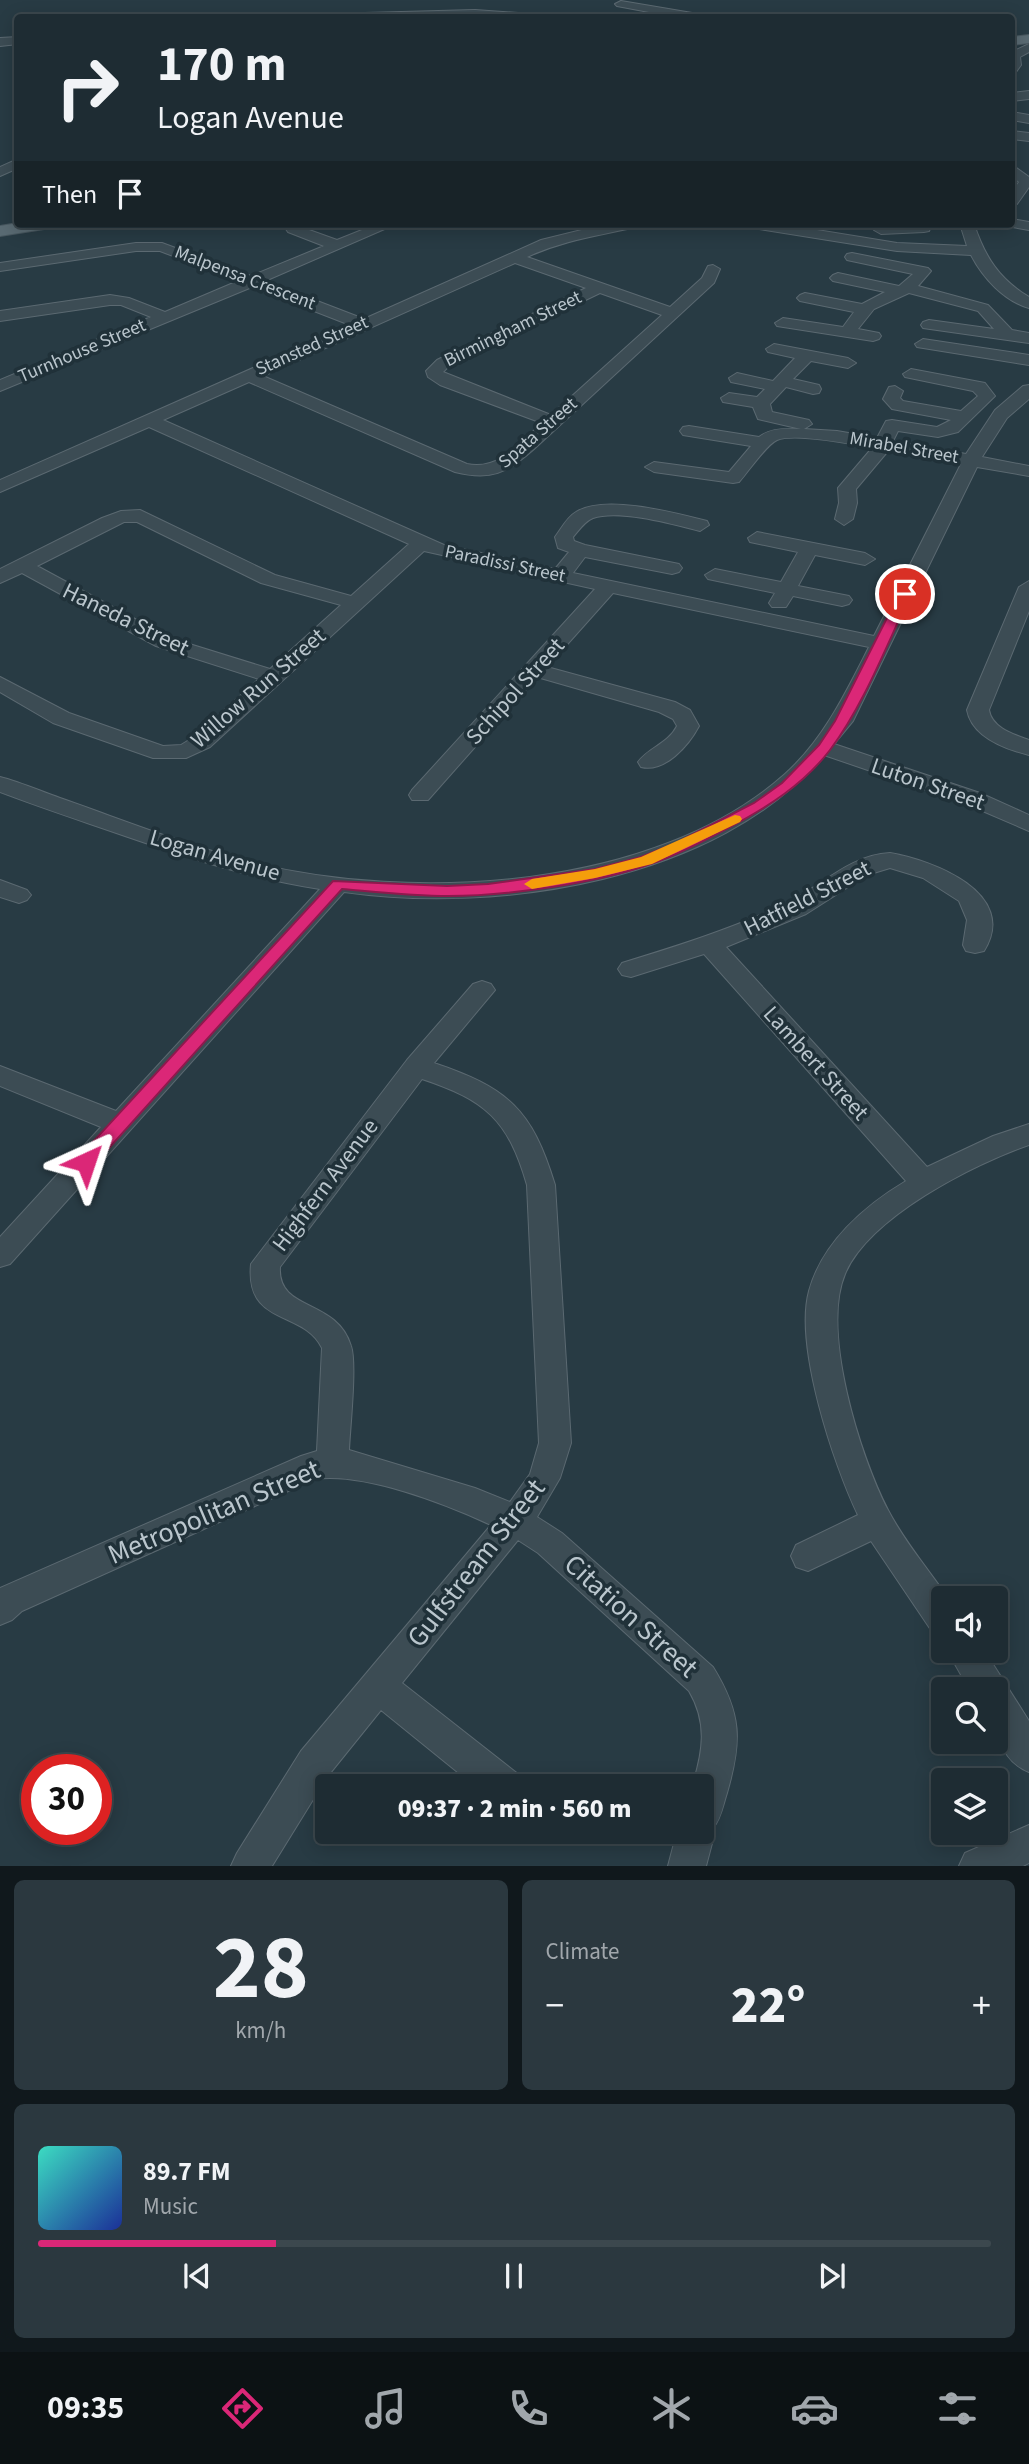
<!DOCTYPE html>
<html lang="en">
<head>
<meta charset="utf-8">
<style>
	:root { --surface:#1e2c33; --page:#2b383f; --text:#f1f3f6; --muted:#a1a7ac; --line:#3c484e; --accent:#db2777 }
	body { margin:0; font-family:"Source Sans 3",sans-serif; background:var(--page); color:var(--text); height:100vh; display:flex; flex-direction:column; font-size:26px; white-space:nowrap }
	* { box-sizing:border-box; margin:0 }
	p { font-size:23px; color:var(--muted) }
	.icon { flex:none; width:38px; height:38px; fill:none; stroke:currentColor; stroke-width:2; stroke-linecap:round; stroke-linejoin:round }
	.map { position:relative; height:1866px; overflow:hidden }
	.details { display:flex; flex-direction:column; gap:14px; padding:14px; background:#10181c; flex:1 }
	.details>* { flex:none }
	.guide { position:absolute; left:14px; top:14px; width:1001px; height:214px; border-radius:7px; box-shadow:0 4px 18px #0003,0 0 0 2px var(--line); background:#1e2c33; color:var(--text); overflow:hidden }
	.tools { position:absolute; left:931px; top:1586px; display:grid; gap:14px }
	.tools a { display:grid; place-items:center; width:77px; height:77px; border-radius:7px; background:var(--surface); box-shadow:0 4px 18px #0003,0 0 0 2px var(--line); font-size:35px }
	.speed { position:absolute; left:21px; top:1754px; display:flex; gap:14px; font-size:35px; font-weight:700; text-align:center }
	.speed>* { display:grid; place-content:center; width:91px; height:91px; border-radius:50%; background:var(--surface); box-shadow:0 4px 18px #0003,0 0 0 2px var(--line); line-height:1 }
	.speed .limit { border:10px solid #d22; background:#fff; color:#111 }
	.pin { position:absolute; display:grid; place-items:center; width:60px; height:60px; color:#fff; margin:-30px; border:4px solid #fff; border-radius:50%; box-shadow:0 2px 7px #0007 }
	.me { position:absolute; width:77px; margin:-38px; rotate:42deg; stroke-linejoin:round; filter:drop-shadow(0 0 5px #0008) }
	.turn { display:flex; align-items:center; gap:24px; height:147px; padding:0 28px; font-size:32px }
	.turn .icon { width:91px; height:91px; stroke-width:2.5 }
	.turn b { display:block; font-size:49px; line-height:60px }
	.then { display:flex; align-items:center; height:66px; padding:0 28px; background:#0003; gap:14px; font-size:26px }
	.big { font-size:52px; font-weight:800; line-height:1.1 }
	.details .card { flex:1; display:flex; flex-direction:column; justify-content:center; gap:10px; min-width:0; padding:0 24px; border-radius:10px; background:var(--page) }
	.details .dial { align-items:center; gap:0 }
	.dial b { font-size:91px; line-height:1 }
	.song { display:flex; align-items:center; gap:21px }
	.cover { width:84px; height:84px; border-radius:10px; background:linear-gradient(135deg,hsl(170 70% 55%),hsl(230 70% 35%)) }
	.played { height:7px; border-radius:4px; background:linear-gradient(90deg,var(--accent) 25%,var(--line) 25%) }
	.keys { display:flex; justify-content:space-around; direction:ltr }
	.heat { display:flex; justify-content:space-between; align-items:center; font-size:38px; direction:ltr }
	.details .tiles { flex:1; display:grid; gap:14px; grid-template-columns:1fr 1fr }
	.card:last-child { grid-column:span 2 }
	.trip { position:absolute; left:315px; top:1774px; width:399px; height:70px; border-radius:7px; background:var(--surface); box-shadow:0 4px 18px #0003,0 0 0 2px var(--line); font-weight:800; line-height:70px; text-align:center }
	.menu { display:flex; height:112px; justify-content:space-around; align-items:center; background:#0c1214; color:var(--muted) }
	.menu .icon { width:49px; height:49px }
	.menu .on { color:var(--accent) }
	.menu b { font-size:32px; color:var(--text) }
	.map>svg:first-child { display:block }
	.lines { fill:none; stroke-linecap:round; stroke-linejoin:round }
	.minor-casing { stroke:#5b6971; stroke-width:2 }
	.major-casing { stroke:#495860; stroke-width:2 }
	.minor { fill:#3c4c54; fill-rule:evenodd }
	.major { fill:#5a6b73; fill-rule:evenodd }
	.route { fill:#db2777; stroke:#8e194d; stroke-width:2 }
	.slow { fill:#f59e0b }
	.labels { text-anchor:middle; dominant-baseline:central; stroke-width:7; stroke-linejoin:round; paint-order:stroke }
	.far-street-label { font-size:19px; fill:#bac6cd; stroke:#203139 }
	.street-label { font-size:23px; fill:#bac6cd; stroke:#203139 }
	.near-street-label { font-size:28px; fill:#bac6cd; stroke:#203139 }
</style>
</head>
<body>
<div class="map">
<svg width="1029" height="1866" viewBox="0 0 1029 1866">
	<rect width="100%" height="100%" fill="#283b44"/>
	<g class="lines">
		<defs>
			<path id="minor" d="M621 1 704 15 709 18H681L617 6 615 4Z
				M475 10 545 15 550 18H286L291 15Z
				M18 37V44L0 46V38Z
				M1029 44V52L1020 57 1021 65 1016 72 1012 73V52Z
				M1029 91V99L1012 101V93Z
				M1012 112 1029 115V123L1012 120Z
				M1012 131 1029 133V141L1012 139Z
				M18 159V168L0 176V167Z
				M1012 165 1029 177V187L1017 204 1012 205V192L1019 182 1012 176Z
				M1012 219 1029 222V230L1007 226 1006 224H1012Z
				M377 224H396L265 281 364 319 541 240 606 224H638L636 227C597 236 564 240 527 257L670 307 702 278 708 266 713 265 720 269 714 283 534 449C507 473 491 481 455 472L249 382 163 420 444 545 555 569 569 552 558 548 555 537C561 529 567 517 576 512 605 494 675 513 707 521L709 525 700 531C673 524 619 509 593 518 585 521 579 530 573 537L574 541 585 545 679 564 682 568 679 572 672 574 585 557 573 573 874 636 961 464 888 451 856 489 857 503 853 519 844 525 835 519 839 503 838 488 872 448C852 444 794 433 777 440 766 445 748 472 739 482L733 483 654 472 645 467 654 462 729 472 751 446 683 435 680 431 683 427 689 426 759 437C770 428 787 428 801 429L758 419 753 407 723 402 721 398 729 393 757 397 765 389 731 382 729 378 737 373 773 381 795 358 768 352 766 349 774 344 848 358 856 363 848 368 811 361 793 379 819 385 821 389 819 393 813 394 786 387 770 404 772 412 809 420 812 424 804 429 837 431 877 438 886 421 892 420 937 427 951 420 892 409 883 399 889 387 895 386 903 391 900 398 903 401 961 411 978 396 973 391 905 377 903 374 911 369 985 383 995 396 958 432 938 437 898 431 893 441 966 454 995 410 1023 386 1029 385V399L1007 418 982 457 1029 466V476L977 467 853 721 834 744 980 793 1029 815V831L964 803 824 755C718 881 500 914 344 892L10 1264 0 1267V1237L101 1127 0 1086V1066L116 1111 320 889C253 879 192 859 128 837 85 822 42 808 0 792V777C20 782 40 791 60 798 123 820 186 845 250 862 413 903 655 890 785 774 824 739 846 692 869 647L613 593 547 667 675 702 690 710 699 726C689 745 665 773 641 767L638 762C649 747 668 744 677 726L673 719 659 712 537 677 428 800H412L409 795 412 790 595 589 424 551 210 747 186 758H153L53 723 0 692V677L69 713 163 746 181 745 194 737 259 679 156 646 22 573 0 583V569L102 518 121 511 140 510 275 575 351 596 409 544 149 427 0 492V480L350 325 252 287 0 391V380L151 317 121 305H110L0 321V311L110 295 129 298 165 312 238 281 160 251H136L0 271V263L136 243H162L251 276 324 246 288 232 286 229 288 226H298L337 240ZM515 263 586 288 437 360 426 371 428 377 440 385 542 423C521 442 499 471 467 464L263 376ZM600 293 662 315 551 415 443 372 449 366ZM124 522H137L261 583 341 605 270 669 170 638 37 566Z
				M746 224H780L897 243 967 246 960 224H974C985 257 999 279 1029 297V308C1004 301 983 278 971 255L897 251 753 228Z
				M932 224 929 231 924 232 881 234 874 230 881 226Z
				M852 253 928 268 931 271 918 286 988 305 1012 330 1029 333V343L923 328 921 325 923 322 929 320 994 329 978 311 909 293 874 309 858 329 879 333 881 336 879 339 873 341 777 326 775 323 783 318 843 327 854 312 800 301 797 298 800 295 805 293 862 304 885 292 833 281 830 278 833 275 838 273 899 286 913 274 847 260 845 257 847 254Z
				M923 339 1029 355V365L917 347 915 344Z
				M757 532 865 553 875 559 865 565 815 555 798 586 849 596 852 600 849 604 842 606 793 596 786 607H772L769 603 775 593 708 579 705 575 715 569 781 582 798 552 750 542 748 538Z
				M1029 581V611L989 710C992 728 1013 734 1029 740V755C1005 749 972 737 967 710L1019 587Z
				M890 853C932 860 1020 893 984 951L975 953 966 951 963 945 967 920 959 901 923 878 890 868 867 875 806 914 726 947 927 1167 993 1136 1029 1124V1145C974 1164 869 1217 845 1274 821 1331 860 1456 888 1510 904 1541 928 1569 948 1598H943V1635L931 1630 871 1541 808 1571 796 1567 791 1556 796 1545 858 1515C834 1465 794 1346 809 1291 822 1243 864 1206 906 1181L704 954 631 977 622 975 618 969 622 963C677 946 732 929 785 904 821 887 849 855 890 853Z
				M0 880 27 890 31 895 27 900 19 903 0 897Z
				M482 981 491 984 495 990 434 1063C508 1088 532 1109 555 1185L571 1443 560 1478 537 1517 562 1533 713 1667C742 1714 742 1741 727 1793 723 1805 721 1819 713 1828L715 1832 706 1866H668L677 1832H702V1787H692C703 1752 708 1723 689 1691L538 1553 518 1540 402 1683 518 1774 523 1787H476L381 1710 327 1777 272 1866H231L237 1853 301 1751 491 1525C446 1504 364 1472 315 1479L22 1611 12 1620 0 1625V1588L301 1456 317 1451 322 1348C303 1309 245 1327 251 1264L407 1060 473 984ZM422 1079C485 1100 508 1119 527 1185L539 1443 530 1474 510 1502 475 1488 349 1450C350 1428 357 1363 351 1346 337 1298 277 1312 280 1267Z
				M947 1650H984L1029 1721V1772C994 1758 996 1720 996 1689H969Z
				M1029 1825V1863L1023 1866H959L965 1853Z"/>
			<path id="major" d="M1029 35V43L1012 45V37Z
				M18 223V224H53L44 229 0 236V226Z"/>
		</defs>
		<use href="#minor" class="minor-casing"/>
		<use href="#major" class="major-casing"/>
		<use href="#minor" class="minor"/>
		<use href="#major" class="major"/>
	</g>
	<path class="route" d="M905 590 911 594C887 644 864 705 830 750 804 784 768 807 730 827 705 840 680 854 653 863 598 883 507 896 448 896 413 896 377 892 342 889L92 1167H79L77 1162 79 1157 333 881 447 886 488 884 595 869 641 857 676 843 754 803 782 783 819 745 835 721 899 594Z"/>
	<path class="slow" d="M735 815 740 816 742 819 740 822 652 864 595 878 532 889 524 884 532 879 595 869 641 857Z"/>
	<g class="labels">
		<g class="far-street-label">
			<text transform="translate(245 278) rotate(21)">Malpensa Crescent</text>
			<text transform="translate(513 329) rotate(-26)">Birmingham Street</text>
			<text transform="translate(312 346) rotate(-24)">Stansted Street</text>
			<text transform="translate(82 351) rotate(-23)">Turnhouse Street</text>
			<text transform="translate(538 433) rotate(-41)">Spata Street</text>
			<text transform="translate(904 448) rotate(10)">Mirabel Street</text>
			<text transform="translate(505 564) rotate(12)">Paradissi Street</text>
		</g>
		<g class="street-label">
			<text transform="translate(126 619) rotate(26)">Haneda Street</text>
			<text transform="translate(258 688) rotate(-41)">Willow Run Street</text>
			<text transform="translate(515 691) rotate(-48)">Schipol Street</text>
			<text transform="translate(928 784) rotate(19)">Luton Street</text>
			<text transform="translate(215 855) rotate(16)">Logan Avenue</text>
			<text transform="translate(807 898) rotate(-27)">Hatfield Street</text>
			<text transform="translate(816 1063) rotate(48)">Lambert Street</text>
			<text transform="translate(325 1185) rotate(-53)">Highfern Avenue</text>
		</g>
		<g class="near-street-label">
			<text transform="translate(214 1512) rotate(-23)">Metropolitan Street</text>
			<text transform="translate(476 1563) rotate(-52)">Gulfstream Street</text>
			<text transform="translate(631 1616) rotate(42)">Citation Street</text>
		</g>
	</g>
</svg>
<div class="tools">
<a><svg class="icon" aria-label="sound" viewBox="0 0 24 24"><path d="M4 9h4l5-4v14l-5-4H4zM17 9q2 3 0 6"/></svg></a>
<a><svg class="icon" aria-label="search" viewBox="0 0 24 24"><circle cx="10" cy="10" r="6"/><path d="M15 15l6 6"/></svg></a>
<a><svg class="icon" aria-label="layers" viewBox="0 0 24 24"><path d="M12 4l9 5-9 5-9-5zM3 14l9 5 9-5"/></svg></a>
</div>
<div class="speed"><div class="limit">30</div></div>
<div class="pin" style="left:905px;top:594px;background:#d93025"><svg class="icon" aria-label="arrive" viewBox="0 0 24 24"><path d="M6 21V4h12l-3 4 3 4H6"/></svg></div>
<svg class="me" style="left:86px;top:1162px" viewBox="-20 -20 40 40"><path d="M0-17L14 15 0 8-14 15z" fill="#db2777" stroke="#fff" stroke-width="4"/></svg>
<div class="trip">09:37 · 2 min · 560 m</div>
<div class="guide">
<div class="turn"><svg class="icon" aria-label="right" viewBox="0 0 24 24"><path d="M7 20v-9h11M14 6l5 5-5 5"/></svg><div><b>170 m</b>Logan Avenue</div></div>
<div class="then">Then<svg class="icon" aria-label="arrive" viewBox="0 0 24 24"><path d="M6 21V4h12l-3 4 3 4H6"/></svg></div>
</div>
</div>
<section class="details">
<div class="tiles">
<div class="card dial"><b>28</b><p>km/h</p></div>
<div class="card"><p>Climate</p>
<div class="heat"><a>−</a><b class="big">22°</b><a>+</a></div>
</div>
<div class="card">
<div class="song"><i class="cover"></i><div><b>89.7 FM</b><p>Music</p></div></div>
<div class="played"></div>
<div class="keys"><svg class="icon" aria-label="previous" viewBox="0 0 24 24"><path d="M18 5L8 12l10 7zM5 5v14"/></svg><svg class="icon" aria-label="pause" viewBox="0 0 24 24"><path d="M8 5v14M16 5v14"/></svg><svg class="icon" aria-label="next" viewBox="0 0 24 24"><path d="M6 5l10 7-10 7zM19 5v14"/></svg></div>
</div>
</div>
</section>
<nav class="menu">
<b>09:35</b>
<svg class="icon on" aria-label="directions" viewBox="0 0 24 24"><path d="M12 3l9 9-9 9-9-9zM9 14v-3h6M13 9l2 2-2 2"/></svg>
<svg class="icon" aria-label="music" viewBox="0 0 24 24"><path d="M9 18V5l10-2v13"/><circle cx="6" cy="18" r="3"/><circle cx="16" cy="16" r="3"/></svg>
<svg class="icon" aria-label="phone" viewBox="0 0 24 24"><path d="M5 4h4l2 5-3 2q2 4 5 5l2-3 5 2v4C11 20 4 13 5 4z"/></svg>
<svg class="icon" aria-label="climate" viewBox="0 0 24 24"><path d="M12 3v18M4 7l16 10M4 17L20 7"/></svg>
<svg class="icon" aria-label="car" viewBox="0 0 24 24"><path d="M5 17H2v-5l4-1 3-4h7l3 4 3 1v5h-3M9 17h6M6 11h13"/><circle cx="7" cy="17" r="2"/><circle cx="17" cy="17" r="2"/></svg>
<svg class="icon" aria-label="filters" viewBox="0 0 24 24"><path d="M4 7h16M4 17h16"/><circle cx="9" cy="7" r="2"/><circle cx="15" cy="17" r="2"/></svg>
</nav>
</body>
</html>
